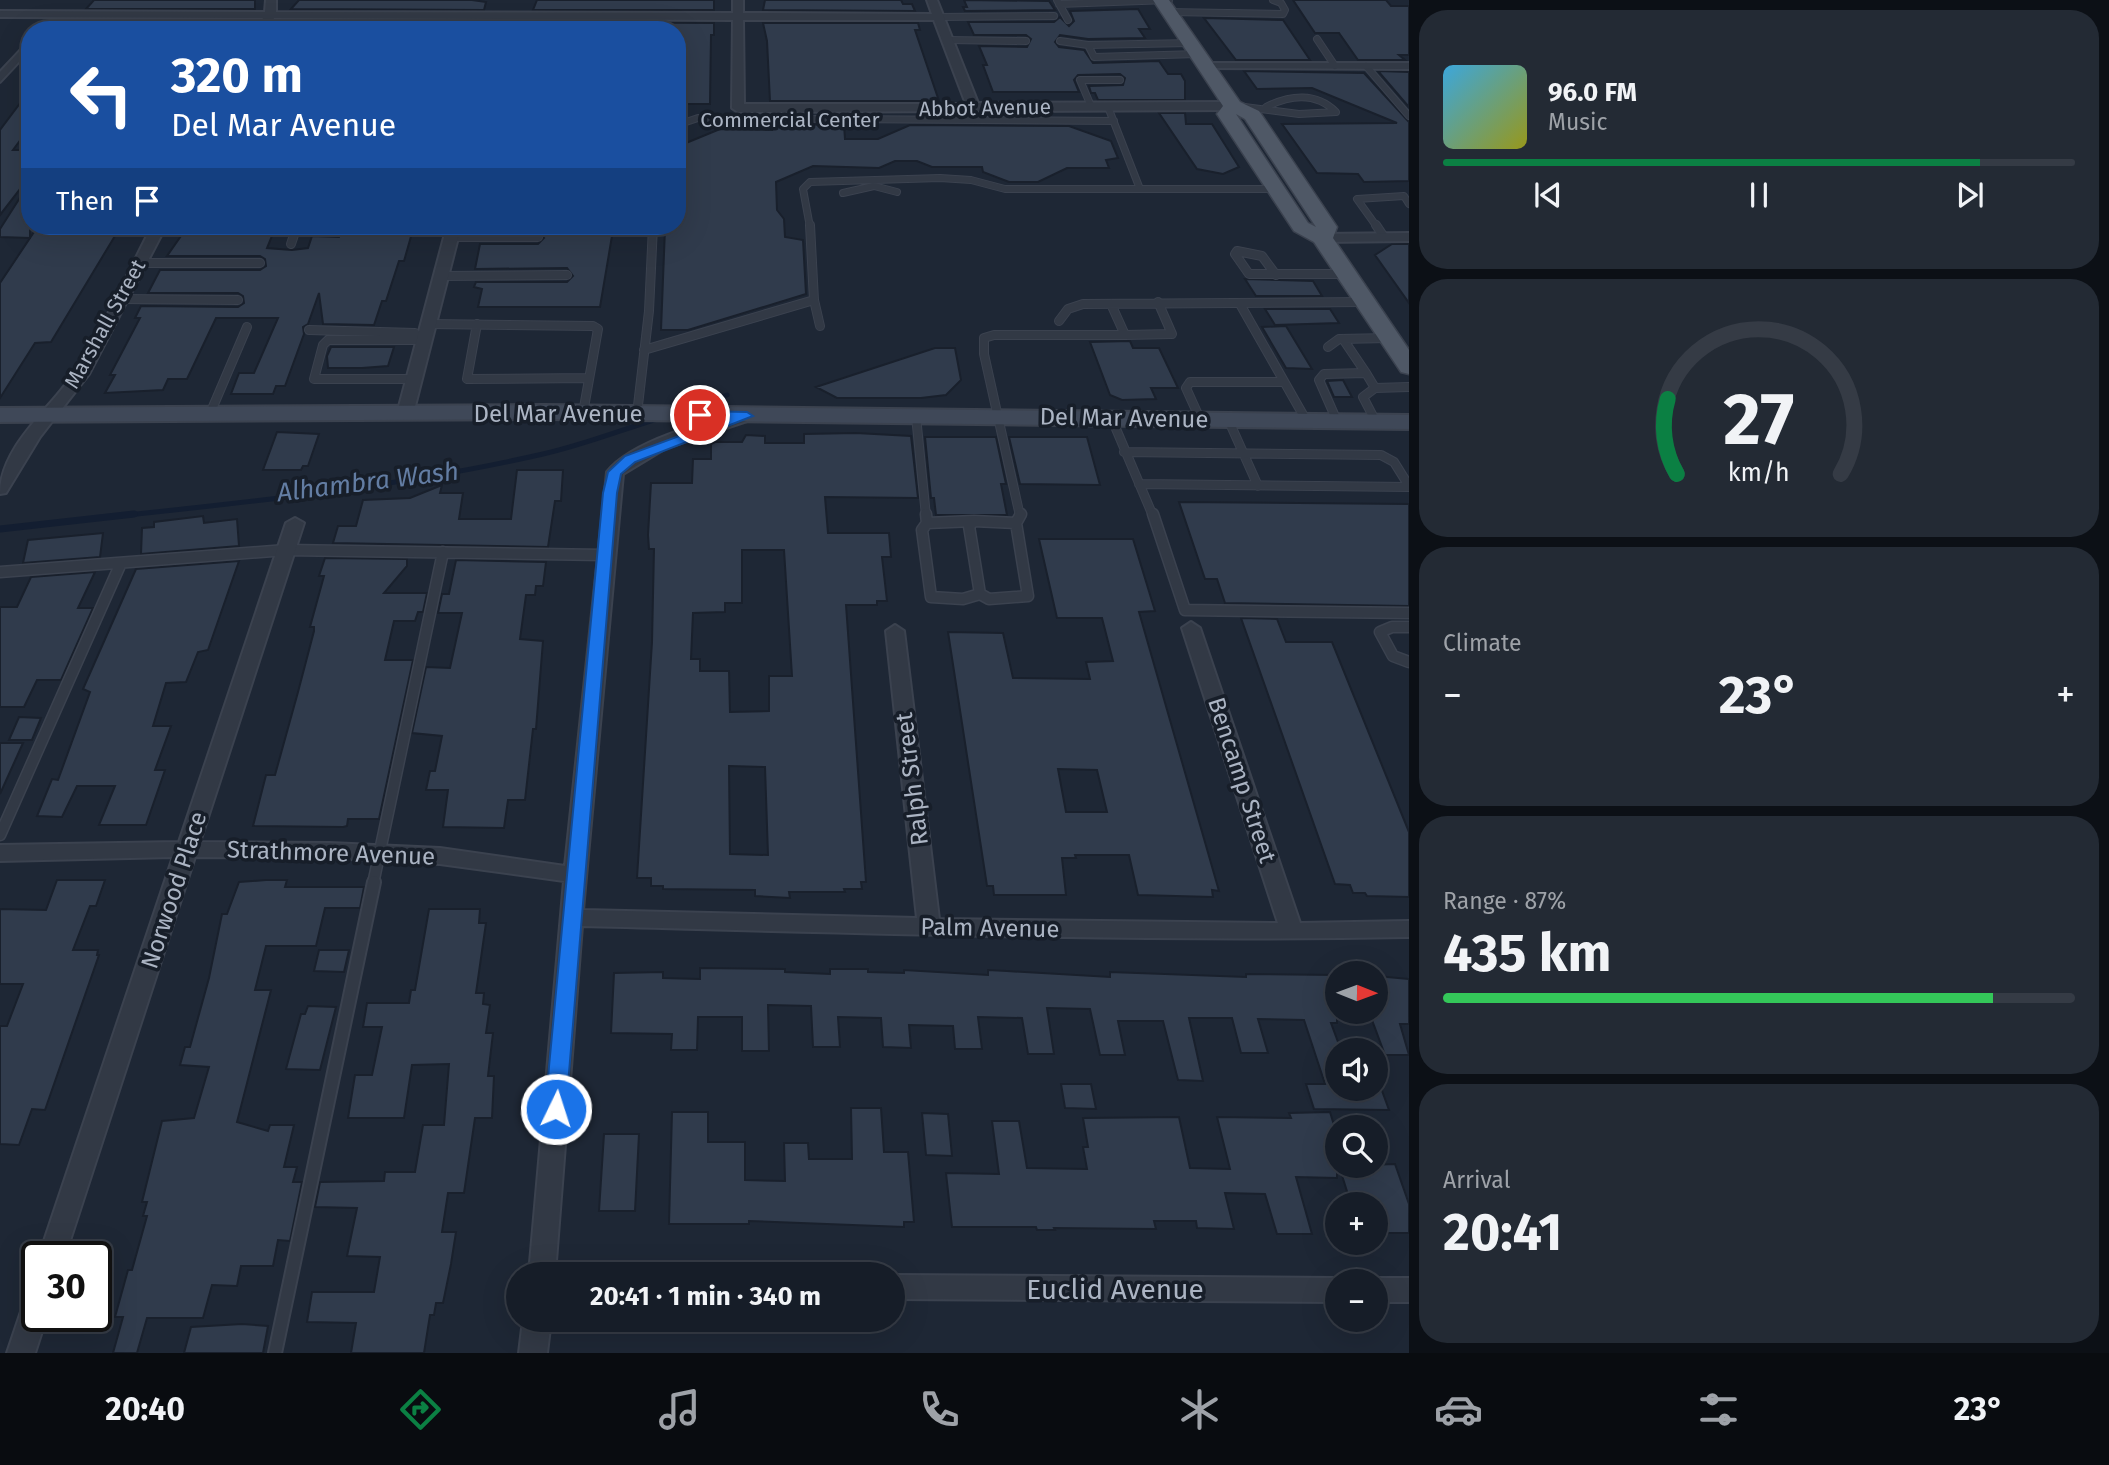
<!DOCTYPE html>
<html lang="en">
<head>
<meta charset="utf-8">
<style>
	:root { --surface:#161d28; --page:#232a34; --text:#f1f3f6; --muted:#9ea2a8; --line:#353b45; --accent:#0b8043 }
	body { margin:0; font-family:"Fira Sans",sans-serif; background:var(--page); color:var(--text); height:100vh; display:flex; flex-direction:column; font-size:26px; white-space:nowrap }
	* { box-sizing:border-box; margin:0 }
	p { font-size:23px; color:var(--muted) }
	.icon { flex:none; width:38px; height:38px; fill:none; stroke:currentColor; stroke-width:2; stroke-linecap:round; stroke-linejoin:round }
	.map { position:relative; flex:1; overflow:hidden }
	.side { display:flex; flex-direction:column; gap:10px; padding:10px; background:#0c1016; width:700px }
	.side>* { flex:none }
	.hud { position:absolute; left:21px; top:21px; width:665px; height:214px; border-radius:28px; box-shadow:0 7px 28px #0002,0 0 0 2px var(--line); background:#1a4fa0; color:#fff; overflow:hidden }
	.needle { width:46px; rotate:91deg }
	.controls { position:absolute; left:1325px; top:961px; display:grid; gap:14px }
	.controls a { display:grid; place-items:center; width:63px; height:63px; border-radius:50%; background:var(--surface); box-shadow:0 7px 28px #0002,0 0 0 2px var(--line); font-size:35px }
	.speed { position:absolute; left:21px; top:1241px; display:flex; gap:14px; font-size:35px; font-weight:700; text-align:center }
	.speed>* { display:grid; place-content:center; width:91px; height:91px; border-radius:50%; background:var(--surface); box-shadow:0 7px 28px #0002,0 0 0 2px var(--line); line-height:1 }
	.speed .limit { border:4px solid #111; border-radius:10px; background:#fff; color:#111 }
	.pin { position:absolute; display:grid; place-items:center; width:60px; height:60px; color:#fff; margin:-30px; border:4px solid #fff; border-radius:50%; box-shadow:0 2px 7px #0007 }
	.me { position:absolute; width:77px; margin:-38px; rotate:4deg; stroke-linejoin:round; filter:drop-shadow(0 0 5px #0008) }
	.turn { display:flex; align-items:center; gap:24px; height:147px; padding:0 35px; font-size:32px }
	.turn .icon { width:91px; height:91px; stroke-width:2.5 }
	.turn b { display:block; font-size:49px; line-height:60px }
	.then { display:flex; align-items:center; height:66px; padding:0 35px; background:#0003; gap:14px; font-size:26px }
	.big { font-size:52px; font-weight:700; line-height:1.1 }
	.side .widget { flex:1; display:flex; flex-direction:column; justify-content:center; gap:10px; min-width:0; padding:0 24px; border-radius:28px; background:var(--page) }
	.side .dial { align-items:center; gap:0 }
	.dial svg { height:182px; overflow:visible; fill:none; stroke:var(--line); stroke-width:7; stroke-linecap:round; text-anchor:middle }
	.dial text { fill:var(--text); stroke:none }
	.song { display:flex; align-items:center; gap:21px }
	.cover { width:84px; height:84px; border-radius:10px; background:linear-gradient(135deg,hsl(200 70% 55%),hsl(60 70% 35%)) }
	.played { height:7px; border-radius:4px; background:linear-gradient(90deg,var(--accent) 85%,var(--line) 85%) }
	.keys { display:flex; justify-content:space-around; direction:ltr }
	.heat { display:flex; justify-content:space-between; align-items:center; font-size:38px; direction:ltr }
	.charge { height:10px; border-radius:5px; background:linear-gradient(90deg,#34c759 87%,var(--line) 0) }
	.trip { position:absolute; left:506px; top:1262px; width:399px; height:70px; border-radius:35px; background:var(--surface); box-shadow:0 7px 28px #0002,0 0 0 2px var(--line); font-weight:700; line-height:70px; text-align:center }
	.dock { display:flex; height:112px; justify-content:space-around; align-items:center; background:#090c10; color:var(--muted) }
	.dock .icon { width:49px; height:49px }
	.dock .on { color:var(--accent) }
	.dock b { font-size:32px; color:var(--text) }
	main { display:flex; flex:1; min-height:0 }
	.map>svg:first-child { display:block }
	.lines { fill:none; stroke-linecap:round; stroke-linejoin:round }
	.stream-far1 { stroke:#131e31; stroke-width:5 }
	.stream { stroke:#131e31; stroke-width:7 }
	.building { fill:#303b4c; stroke:#19202c; stroke-width:2; fill-rule:evenodd }
	.service-far3-casing { stroke:#3b424f; stroke-width:8 }
	.service-far2-casing { stroke:#3b424f; stroke-width:10 }
	.service-far1-casing { stroke:#3b424f; stroke-width:13 }
	.service-casing { stroke:#3b424f; stroke-width:16 }
	.minor-casing { stroke:#3b424f; stroke-width:4 }
	.secondary-casing { stroke:#3b424f; stroke-width:4 }
	.primary-casing { stroke:#3b424f; stroke-width:3 }
	.service-far3 { stroke:#323945; stroke-width:6 }
	.service-far2 { stroke:#323945; stroke-width:8 }
	.service-far1 { stroke:#323945; stroke-width:10 }
	.service { stroke:#323945; stroke-width:12 }
	.minor { fill:#323945; fill-rule:evenodd }
	.secondary { fill:#3f4858; fill-rule:evenodd }
	.primary { fill:#4f5866; fill-rule:evenodd }
	.route { fill:#1a73e8; stroke:#114b97; stroke-width:2 }
	.labels { text-anchor:middle; dominant-baseline:central; stroke-width:7; stroke-linejoin:round; paint-order:stroke }
	.far-street-label { font-size:21px; fill:#abb4c3; stroke:#171e29 }
	.street-label { font-size:24px; fill:#abb4c3; stroke:#171e29 }
	.water-label { font-size:26px; font-style:italic; fill:#637da3; stroke:#171e29 }
	.near-street-label { font-size:28px; fill:#abb4c3; stroke:#171e29 }
</style>
</head>
<body>
<main>
<div class="map">
<svg width="1409" height="1353" viewBox="0 0 1409 1353">
	<rect width="100%" height="100%" fill="#1e2735"/>
	<g class="lines">
		<path class="stream-far1" d="M684 410 727 395
			M118 516C260 501 403 486 543 454 583 445 621 430 660 418"/>
		<path class="stream" d="M0 529 134 514"/>
	</g>
	<path class="building" d="M94 0H255V9H86Z
		M299 0H472L486 2 484 10 291 9Z
		M537 0H714V10H533Z
		M765 0H901L903 4H912L915 11 763 10Z
		M964 0 1049 1 1055 10 965 11 963 7H967Z
		M1293 0H1386L1391 6H1409V55H1399L1405 60H1358L1339 33H1315Z
		M1138 9 1150 29H1139L1145 38 1088 39 1060 35 1055 42 1059 47 1084 50 1093 63 1159 61 1168 74H1181L1185 81V100H1098L1095 93H1091L1089 86 1123 85 1125 78 1120 74 1078 75 1074 80 1079 92H993L983 65H987L979 46 1027 47 1031 39 1026 35H974L968 22H1054L1060 17 1069 26 1074 21 1070 11Z
		M1204 18 1283 20 1310 60H1236Z
		M77 20 254 21V27H239L236 30H70Z
		M285 21 480 22 477 30H280Z
		M532 22 714 23V35H711L710 104H677V30H531Z
		M763 23H918L920 30H915L939 101H770L767 41Z
		M1244 71 1364 73 1409 122V181L1364 182 1358 174 1317 173 1282 124 1397 123 1312 88 1257 89Z
		M1378 71 1409 72V107Z
		M30 90V127L13 150H30V176L0 215V130Z
		M1159 113H1185L1186 124H1212L1239 167 1223 174 1197 169Z
		M771 124 844 125 845 139H878L910 125 1069 126 1111 141 1118 158 1106 160 1109 168H1067L1038 182H1009L983 172 982 167H932L917 161H895L879 168 813 166 776 182 777 210 784 219 785 237 803 240 806 294 688 330H661L665 228 677 226 680 190H683L686 143 720 129 772 130Z
		M30 182V238L0 237V229Z
		M38 226H121L51 342 35 343 0 398V283Z
		M345 226H414L404 261H399L386 301H382L374 325 323 324 319 293 308 324 303 327 304 334 285 386H276L273 394H231L239 373H254L278 318H216L187 379H168L163 390 105 393 115 375H110L140 318H135L141 306 238 307 244 303 243 296 238 293H148L160 270H260L266 266 265 259 260 256H167L181 236H272L267 248 292 250 308 248 312 236 339 237Z
		M485 226H609V230H613L600 307H478L482 289 474 287 476 282H567L573 276 567 268 475 269 480 244H538L544 238 539 231 483 230Z
		M1392 244H1409V303L1375 255Z
		M1245 279 1313 281 1322 296H1256Z
		M1265 309H1330L1339 323 1275 325Z
		M1286 326 1312 369 1286 368 1262 327Z
		M1130 341 1133 348H1159L1178 388H1151L1156 399 1122 400 1110 395 1090 342Z
		M331 347H394L388 366 362 368H328L327 356Z
		M935 348H955L961 380 946 395 921 398H837L816 387Z
		M1343 380 1352 397H1334L1327 381Z
		M277 432 319 434 308 466H303L301 470H263Z
		M856 433 911 436 918 498 825 497 828 533H889L891 557H882L887 601H877V605H846L866 882H861L862 889H844L845 892H789L790 898 755 896V890L663 889V886H651V878H637L652 642 654 549H649L648 535 651 483H692L693 459H711V444L715 442H742L746 435 765 436V443H804V434ZM742 550H784L792 676H769V711L730 712 729 671H700V659H691L693 613 725 612V603H742ZM729 766 765 767 768 855 730 854Z
		M925 437H996L1006 484H1001L1007 515H936L934 498H931Z
		M1009 437H1087L1100 485 1020 484Z
		M517 470H563L561 501H555L548 547 333 543 338 526H356L363 500 410 498 442 485 440 493H463L459 519H511Z
		M1179 502 1409 504V606L1225 603 1217 579H1205Z
		M203 516 204 523 237 519 239 546 141 554 142 528 154 527V522Z
		M103 533 100 557 23 563 28 540Z
		M1039 539H1133L1155 611 1139 612 1219 891 1212 890 1213 897 1138 895 1129 855H1075L1076 858H1062L1066 895H994L993 886H987L948 632 1003 633 1013 678 1090 679 1086 662 1113 661 1102 618H1057ZM1058 769 1097 770 1107 812H1066Z
		M325 558 407 559V566L384 593H427L423 612H418L415 621H394L385 660H413L379 819H348L347 826 343 827 253 826 266 775H275L298 692 314 631V627H310L324 576H319Z
		M456 560 546 562 543 586H536L535 595H526L520 639 543 641 536 729H533L525 800H508L504 828 443 827 448 790H426L430 771H435L442 736 412 733 426 667 450 668 462 613H438L442 594H449Z
		M239 561 208 650 198 652 186 682 166 683 153 726H171L155 770H165L146 825H99L115 786H77L62 817 37 816 52 779 58 780 90 692 83 689 136 569Z
		M95 572 78 608H93L61 680H37L24 707H0V607H17L31 577Z
		M1241 618 1277 619 1286 642H1332L1409 832V897L1367 896 1365 893H1353L1350 885 1335 884Z
		M19 717 41 718 32 740H9Z
		M0 743H23L0 794Z
		M57 880H105L96 906H90L73 950H98L97 955H99L45 1110 32 1109 19 1145 0 1144V1026H7L23 984H0V909L46 910Z
		M266 880H287L285 887H364L360 908H325L316 946H266L255 990H271L237 1122 268 1131 270 1125H294L284 1167H297L293 1182H302L290 1241 278 1240 273 1266H241L237 1286 212 1285 203 1318H147L137 1353H113L123 1317H115L128 1270H132L147 1216H143L147 1202H142L162 1121 194 1118 209 1067 180 1065 185 1047H190L209 978 222 914H227L239 882Z
		M429 909H480L479 923H486L476 993H484L483 1004 490 1005 486 1033H493L488 1076H494L492 1118H475L464 1193H448L442 1232H456L451 1264 443 1303H436L434 1315H430L424 1353H351L356 1323 307 1322 312 1292H374L380 1257 347 1256 357 1208 315 1207 320 1182 384 1181 385 1172H415L423 1125H444L449 1064 412 1065 404 1118H348L355 1075H372L382 1027H363L367 1003H409L411 990H415Z
		M319 950H349L344 972 314 971Z
		M700 968 785 969V972L830 974V969H868V972L904 973V970L988 975V970L1007 971 1110 977V972L1246 977V974L1337 975V1023H1331L1341 1050H1337V1088H1381L1389 1110 1314 1109 1306 1084H1325L1304 1020 1258 1019 1268 1053H1241L1232 1018H1189L1203 1081 1178 1080 1163 1021H1118L1125 1055H1100L1090 1009 1047 1008 1054 1054H1028L1022 1018 978 1017 982 1049H955L953 1026 909 1025 911 1048 883 1047 881 1018 838 1017 840 1047H813L811 1006 768 1005 769 1051H742V1017H698L697 1050H671L672 1034 611 1033 614 973 663 972V978L700 979Z
		M1376 976 1409 979V1024H1400L1409 1055H1385L1369 1012H1376Z
		M308 1006 336 1007 320 1070 286 1069 301 1014H305Z
		M1061 1084H1091L1096 1109 1065 1108Z
		M851 1108H881L884 1152H908L914 1222H904V1227L749 1221V1224H669L672 1112H708V1142H745V1180L785 1181 784 1143H808L809 1159H852Z
		M1330 1112 1337 1135V1178L1296 1177 1312 1234H1277L1265 1194 1225 1193 1234 1229 1197 1228 1196 1221H1154L1156 1229 1054 1228 1055 1230H1037L1036 1227H952L946 1173 999 1174 992 1121H1019L1027 1168 1087 1169 1083 1147H1088L1083 1118 1179 1117 1190 1168 1230 1169 1217 1117 1291 1118 1289 1113Z
		M922 1113 948 1114 952 1156 926 1155Z
		M604 1134H639L635 1211H599Z
		M1395 1164 1409 1204V1233H1379L1376 1204H1351L1339 1166Z
		M242 1324 268 1326 263 1353H184L191 1327Z"/>
	<g class="lines">
		<defs>
			<path id="service-far3" d="M1057 0 1068 20
				M1059 4 1169 0
				M1169 12 1283 14 1285 10 1281 3 1273 0
				M939 17 1054 16
				M1317 39 1335 66
				M947 40 1026 41
				M1060 41 1088 45
				M1190 43 1088 45 1094 57 1198 54
				M1366 66 1409 116
				M1091 106 1080 80H1120
				M1237 106 1299 114 1336 112C1316 92 1290 95 1266 107
				M1108 107 1140 189H1276
				M677 125 698 118 1114 121
				M843 193 874 186 897 192
				M810 227 803 189 810 182 940 178 971 180 1005 189H1140
				M1377 227 1357 199 1404 196 1409 204"/>
			<path id="service-far2" d="M810 225 814 300 820 326
				M1376 225 1384 237
				M157 229H296
				M451 237H538
				M291 244 297 226
				M139 263H260
				M1276 275 1262 256 1237 251 1235 254 1249 274H1346
				M440 276 567 275
				M120 299 238 300
				M1111 304 1125 335 1172 334 1158 302
				M1240 304 1306 420
				M1059 321 1068 309 1083 304 1364 302
				M428 324 593 326 598 329 583 413
				M477 324 467 379 589 378
				M309 330 415 333
				M1343 339 1366 373
				M1328 347 1339 339 1389 338
				M644 350 814 300
				M414 379H314L323 345 328 340H424
				M637 414 649 311 653 226
				M209 416 247 327
				M916 416 926 516
				M1111 417 1153 516
				M1200 419 1186 388 1190 382H1283
				M1228 419 1258 486
				M1337 421 1319 380 1324 374 1366 373 1375 388
				M1376 422 1363 397 1375 388 1409 387
				M1124 452 1381 455 1394 462 1409 486
				M1139 484 1409 487
				M1020 516 984 354V338L994 335H1125"/>
			<path id="service-far1" d="M926 514 927 523
				M1153 514 1185 610 1409 613
				M974 521 927 523 922 530 931 597 963 599 980 594
				M974 521 1016 523 1028 596 989 599 980 594 969 526Z
				M1016 523 1021 514
				M0 572 286 550 604 555
				M1409 627H1392L1380 632 1393 656 1409 662
				M0 835 121 563
				M373 884 443 552"/>
			<path id="service" d="M275 1353 374 882"/>
			<path id="minor" d="M266 0H276V12L733 13V0H743V13L932 14 927 0H937L978 103 1233 102 1239 106 1233 110 738 112 732 108 733 20 274 18 268 30H257L263 18 0 17V11L265 12ZM743 20H934L966 104H744Z
				M30 40V50L0 82V72Z
				M1205 63H1409V69L1201 68 1199 66Z
				M152 226H166L89 374 40 437 6 493 0 494C0 447 49 410 74 373 104 327 127 274 152 226Z
				M447 226H461L413 414 405 419 397 414Z
				M1409 233V241L1322 242 1315 238 1322 234Z
				M747 411 753 413V419L666 448 623 474 583 910 917 918 886 631 895 625 904 631 939 919 1278 923 1182 628 1191 622 1200 628 1300 923 1409 921V937C1133 942 858 933 582 926L555 1274H529L564 881 440 864 330 858 195 857 65 1256H39L173 857 0 861V845L179 842 286 523 295 518 304 523 200 842 330 843 440 848 565 866 607 472C632 440 708 421 747 411Z
				M892 1275 1337 1278 1345 1281H1337V1302L892 1299Z
				M1376 1278H1409V1302H1376V1281H1368Z
				M37 1291V1316H47L35 1353H7L27 1294Z
				M523 1320H551L547 1353H519Z"/>
			<path id="secondary" d="M544 405 1409 415V429L544 419 0 422V408Z"/>
			<path id="primary" d="M1153 0H1169L1240 102 1259 111 1337 227 1333 238 1409 350V374L1401 372 1314 242 1294 231 1217 114 1223 106ZM1236 114 1245 119 1316 227 1308 223Z"/>
		</defs>
		<use href="#service-far3" class="service-far3-casing"/>
		<use href="#service-far2" class="service-far2-casing"/>
		<use href="#service-far1" class="service-far1-casing"/>
		<use href="#service" class="service-casing"/>
		<use href="#minor" class="minor-casing"/>
		<use href="#secondary" class="secondary-casing"/>
		<use href="#primary" class="primary-casing"/>
		<use href="#service-far3" class="service-far3"/>
		<use href="#service-far2" class="service-far2"/>
		<use href="#service-far1" class="service-far1"/>
		<use href="#service" class="service"/>
		<use href="#minor" class="minor"/>
		<use href="#secondary" class="secondary"/>
		<use href="#primary" class="primary"/>
	</g>
	<path class="route" d="M700 411 747 412 753 416 635 462 621 474 617 493 566 1109 563 1115H548L545 1109 603 493 608 472 625 456 725 419 695 418 693 415Z"/>
	<g class="labels">
		<g class="far-street-label">
			<text transform="translate(985 108) rotate(-1)">Abbot Avenue</text>
			<text x="790" y="120">Commercial Center</text>
			<text transform="translate(105 324) rotate(-61)">Marshall Street</text>
		</g>
		<g class="street-label">
			<text x="558" y="414">Del Mar Avenue</text>
			<text transform="translate(1124 418) rotate(1)">Del Mar Avenue</text>
			<text transform="translate(912 779) rotate(-97)">Ralph Street</text>
			<text transform="translate(1242 780) rotate(72)">Bencamp Street</text>
			<text transform="translate(331 853) rotate(2)">Strathmore Avenue</text>
			<text transform="translate(174 890) rotate(-72)">Norwood Place</text>
			<text transform="translate(990 928) rotate(1)">Palm Avenue</text>
		</g>
		<g class="water-label">
			<text transform="translate(368 482) rotate(-7)">Alhambra Wash</text>
		</g>
		<g class="near-street-label">
			<text x="1115" y="1289">Euclid Avenue</text>
		</g>
	</g>
</svg>
<div class="controls">
<a><svg class="needle" viewBox="-14 -14 28 28"><path d="M0-13l5 13h-10z" fill="#e53935"/><path d="M0 13l5-13h-10z" fill="#9ea2a8"/></svg></a>
<a><svg class="icon" aria-label="sound" viewBox="0 0 24 24"><path d="M4 9h4l5-4v14l-5-4H4zM17 9q2 3 0 6"/></svg></a>
<a><svg class="icon" aria-label="search" viewBox="0 0 24 24"><circle cx="10" cy="10" r="6"/><path d="M15 15l6 6"/></svg></a>
<a>+</a>
<a>−</a>
</div>
<div class="speed"><div class="limit">30</div></div>
<div class="pin" style="left:700px;top:415px;background:#d93025"><svg class="icon" aria-label="arrive" viewBox="0 0 24 24"><path d="M6 21V4h12l-3 4 3 4H6"/></svg></div>
<svg class="me" style="left:556px;top:1109px" viewBox="-20 -20 40 40"><circle r="17" fill="#1a73e8" stroke="#fff" stroke-width="3"/><path d="M0-11L8 9 0 5-8 9z" fill="#fff"/></svg>
<div class="trip">20:41 · 1 min · 340 m</div>
<div class="hud">
<div class="turn"><svg class="icon" aria-label="left" viewBox="0 0 24 24"><path d="M17 20v-9H6M10 6l-5 5 5 5"/></svg><div><b>320 m</b>Del Mar Avenue</div></div>
<div class="then">Then<svg class="icon" aria-label="arrive" viewBox="0 0 24 24"><path d="M6 21V4h12l-3 4 3 4H6"/></svg></div>
</div>
</div>
<section class="side">
<div class="widget">
<div class="song"><i class="cover"></i><div><b>96.0 FM</b><p>Music</p></div></div>
<div class="played"></div>
<div class="keys"><svg class="icon" aria-label="previous" viewBox="0 0 24 24"><path d="M18 5L8 12l10 7zM5 5v14"/></svg><svg class="icon" aria-label="pause" viewBox="0 0 24 24"><path d="M8 5v14M16 5v14"/></svg><svg class="icon" aria-label="next" viewBox="0 0 24 24"><path d="M6 5l10 7-10 7zM19 5v14"/></svg></div>
</div>
<div class="widget dial"><svg viewBox="0 0 100 80">
<path d="M14 69A42 42 0 1 1 86 69"/>
<path d="M14 69A42 42 0 0 1 10 36" stroke="#0b8043"/>
<text x="50" y="56" font-size="32" font-weight="700">27</text>
<text x="50" y="72" font-size="11">km/h</text>
</svg></div>
<div class="widget"><p>Climate</p>
<div class="heat"><a>−</a><b class="big">23°</b><a>+</a></div>
</div>
<div class="widget"><p>Range · 87%</p><b class="big">435 km</b><div class="charge"></div></div>
<div class="widget"><p>Arrival</p><b class="big">20:41</b></div>
</section>
</main>
<nav class="dock">
<b>20:40</b>
<svg class="icon on" aria-label="directions" viewBox="0 0 24 24"><path d="M12 3l9 9-9 9-9-9zM9 14v-3h6M13 9l2 2-2 2"/></svg>
<svg class="icon" aria-label="music" viewBox="0 0 24 24"><path d="M9 18V5l10-2v13"/><circle cx="6" cy="18" r="3"/><circle cx="16" cy="16" r="3"/></svg>
<svg class="icon" aria-label="phone" viewBox="0 0 24 24"><path d="M5 4h4l2 5-3 2q2 4 5 5l2-3 5 2v4C11 20 4 13 5 4z"/></svg>
<svg class="icon" aria-label="climate" viewBox="0 0 24 24"><path d="M12 3v18M4 7l16 10M4 17L20 7"/></svg>
<svg class="icon" aria-label="car" viewBox="0 0 24 24"><path d="M5 17H2v-5l4-1 3-4h7l3 4 3 1v5h-3M9 17h6M6 11h13"/><circle cx="7" cy="17" r="2"/><circle cx="17" cy="17" r="2"/></svg>
<svg class="icon" aria-label="filters" viewBox="0 0 24 24"><path d="M4 7h16M4 17h16"/><circle cx="9" cy="7" r="2"/><circle cx="15" cy="17" r="2"/></svg>
<b>23°</b>
</nav>
</body>
</html>
